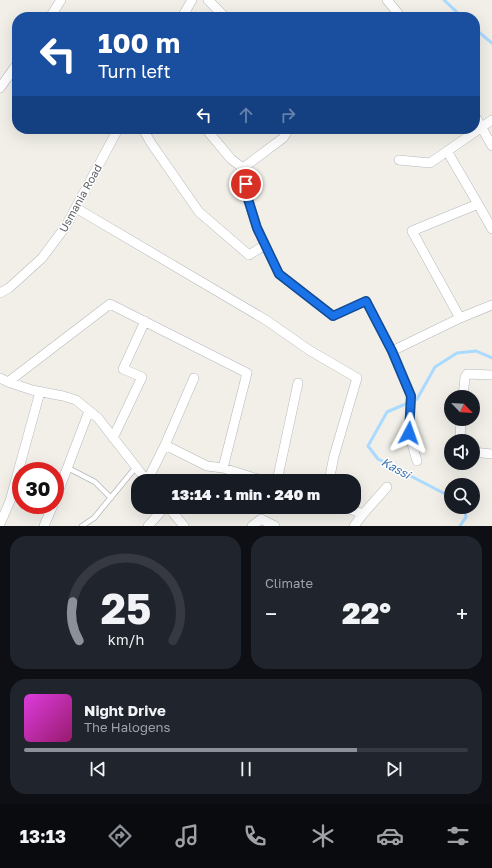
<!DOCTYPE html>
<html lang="en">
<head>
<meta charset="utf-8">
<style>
	:root { --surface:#171b24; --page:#20242c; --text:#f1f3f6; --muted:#9ea1a6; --line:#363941; --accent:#8c9099 }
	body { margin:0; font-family:"Golos Text",sans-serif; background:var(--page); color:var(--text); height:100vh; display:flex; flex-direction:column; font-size:15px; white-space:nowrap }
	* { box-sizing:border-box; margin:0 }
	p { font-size:13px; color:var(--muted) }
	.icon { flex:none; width:22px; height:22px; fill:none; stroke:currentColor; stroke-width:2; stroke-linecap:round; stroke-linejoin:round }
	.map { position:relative; height:526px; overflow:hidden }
	.details { display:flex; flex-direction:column; gap:10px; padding:10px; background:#0d0f14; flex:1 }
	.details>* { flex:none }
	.guide { position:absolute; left:12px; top:12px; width:468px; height:122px; border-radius:16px; box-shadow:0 4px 16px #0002; background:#1a4fa0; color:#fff; overflow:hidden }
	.needle { width:26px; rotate:115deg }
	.fabs { position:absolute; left:444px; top:390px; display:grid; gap:8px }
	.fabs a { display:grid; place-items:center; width:36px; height:36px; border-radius:50%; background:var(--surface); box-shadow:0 4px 16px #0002; font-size:20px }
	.speed { position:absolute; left:12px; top:462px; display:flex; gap:8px; font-size:20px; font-weight:700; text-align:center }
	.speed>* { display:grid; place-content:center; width:52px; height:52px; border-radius:50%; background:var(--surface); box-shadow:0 4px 16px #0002; line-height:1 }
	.speed .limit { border:6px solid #d22; background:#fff; color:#111 }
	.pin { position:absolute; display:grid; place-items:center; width:34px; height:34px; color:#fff; margin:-17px; border:2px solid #fff; border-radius:50%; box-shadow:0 1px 4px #0007 }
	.me { position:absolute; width:44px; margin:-22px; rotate:4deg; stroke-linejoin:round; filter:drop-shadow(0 0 3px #0008) }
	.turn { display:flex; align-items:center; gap:14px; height:84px; padding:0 20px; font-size:18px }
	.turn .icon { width:52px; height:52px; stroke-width:2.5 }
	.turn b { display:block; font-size:28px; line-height:34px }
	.lanes { display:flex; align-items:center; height:38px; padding:0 20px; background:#0003; justify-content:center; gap:20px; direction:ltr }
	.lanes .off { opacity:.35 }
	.big { font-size:30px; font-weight:800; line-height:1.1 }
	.details .tile { flex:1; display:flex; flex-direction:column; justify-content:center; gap:6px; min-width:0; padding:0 14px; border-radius:16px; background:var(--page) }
	.details .dial { align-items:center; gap:0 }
	.dial svg { height:104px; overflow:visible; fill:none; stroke:var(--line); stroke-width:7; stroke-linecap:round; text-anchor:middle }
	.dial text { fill:var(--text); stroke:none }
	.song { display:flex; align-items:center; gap:12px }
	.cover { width:48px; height:48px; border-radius:6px; background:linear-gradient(135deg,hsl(300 70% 55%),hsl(320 70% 35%)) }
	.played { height:4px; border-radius:2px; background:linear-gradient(90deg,var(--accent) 75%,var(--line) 75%) }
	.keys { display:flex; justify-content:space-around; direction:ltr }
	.heat { display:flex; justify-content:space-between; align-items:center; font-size:22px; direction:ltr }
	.details .tiles { flex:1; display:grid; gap:10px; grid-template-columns:1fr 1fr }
	.tile:last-child { grid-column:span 2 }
	.trip { position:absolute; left:131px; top:474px; width:230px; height:40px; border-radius:16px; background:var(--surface); box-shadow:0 4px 16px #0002; font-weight:800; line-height:40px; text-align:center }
	.dock { display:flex; height:64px; justify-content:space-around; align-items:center; background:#090b0e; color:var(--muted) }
	.dock .icon { width:28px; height:28px }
	.dock .on { color:var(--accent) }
	.dock b { font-size:18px; color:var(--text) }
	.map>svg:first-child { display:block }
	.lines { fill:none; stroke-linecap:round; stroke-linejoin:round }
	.stream { stroke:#aadaff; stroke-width:3 }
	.service-casing { stroke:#b5b8bc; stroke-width:6 }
	.minor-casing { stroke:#b5b8bc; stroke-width:10 }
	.service { stroke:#fff; stroke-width:4.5 }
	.minor { stroke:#fff; stroke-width:9 }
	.route-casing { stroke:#114b97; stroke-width:10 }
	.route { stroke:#1a73e8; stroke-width:7 }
	.labels { text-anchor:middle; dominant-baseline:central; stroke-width:3; stroke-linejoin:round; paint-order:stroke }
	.street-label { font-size:11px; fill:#5f6368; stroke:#fff }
	.water-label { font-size:12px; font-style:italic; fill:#4174aa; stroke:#fff }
</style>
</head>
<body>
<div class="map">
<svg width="492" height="526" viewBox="0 0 492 526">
	<rect width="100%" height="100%" fill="#f1efe8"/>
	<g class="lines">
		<path class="stream" d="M444 0 462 17
			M475 29 492 43
			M451 497 378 459 368 446 387 412 417 399 435 367 457 353 476 351 492 358
			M460 526 466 517 464 507"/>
		<defs>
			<path id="service" d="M68 468 95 482 111 498
				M82 526 94 518 136 467"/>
			<path id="minor" d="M208 0 225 17
				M387 0 401 17
				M50 17 61 0
				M182 17 192 0
				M0 88 17 64
				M475 116 492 146
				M143 129 151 143 199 212 249 255 265 245
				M206 129 231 159 243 168 283 138 289 129
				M447 151 478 204
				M399 160 430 163 492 120
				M243 168 248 199 257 228 279 274 333 316 366 301 392 351 411 396 409 433 417 461
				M76 208 266 320 309 350 357 378 334 456 329 481
				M492 229 478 204 412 231 460 318 492 305
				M0 293 9 288 42 258 66 226 118 129
				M392 351 460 318
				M0 378 8 382 32 390 63 396 76 400 98 418 147 481
				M8 382 110 304 247 373 223 468
				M463 397 465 377 467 374 492 375
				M113 438 142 377 123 369 145 321
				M460 441 461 419
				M165 445 207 466 223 468 264 481
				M473 452 492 454
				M147 481 165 445 194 378
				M277 481 298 383
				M55 500 89 411
				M168 507 184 526
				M344 507 363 514
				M0 524 10 501 40 392
				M44 526 53 505
				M148 526 165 507
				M252 526 261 519 275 526
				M354 526 363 514 387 487"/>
		</defs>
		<use href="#service" class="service-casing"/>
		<use href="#minor" class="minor-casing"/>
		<use href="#service" class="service"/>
		<use href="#minor" class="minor"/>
	</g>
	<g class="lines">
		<defs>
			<path id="route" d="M246 184 248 199 257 228 279 274 333 316 366 301 392 351 411 396 409 433"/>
		</defs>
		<use href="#route" class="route-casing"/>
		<use href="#route" class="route"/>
	</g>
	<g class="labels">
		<g class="street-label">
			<text transform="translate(80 198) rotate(-61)">Usmania Road</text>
		</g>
		<g class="water-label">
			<text transform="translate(396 468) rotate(29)">Kassi</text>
		</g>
	</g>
</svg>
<div class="fabs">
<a><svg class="needle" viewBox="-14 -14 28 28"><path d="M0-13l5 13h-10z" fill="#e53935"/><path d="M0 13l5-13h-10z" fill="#9ea1a6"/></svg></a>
<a><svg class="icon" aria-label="sound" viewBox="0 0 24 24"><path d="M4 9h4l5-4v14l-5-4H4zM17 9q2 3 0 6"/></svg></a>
<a><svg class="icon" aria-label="search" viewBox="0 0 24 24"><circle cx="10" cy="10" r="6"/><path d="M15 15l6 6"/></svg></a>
</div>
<div class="speed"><div class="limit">30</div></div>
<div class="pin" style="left:246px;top:184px;background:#d93025"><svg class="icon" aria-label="arrive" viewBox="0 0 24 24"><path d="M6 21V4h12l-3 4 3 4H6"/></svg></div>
<svg class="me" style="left:409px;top:433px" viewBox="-20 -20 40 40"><path d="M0-17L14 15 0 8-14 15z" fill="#1a73e8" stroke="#fff" stroke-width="4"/></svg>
<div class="trip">13:14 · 1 min · 240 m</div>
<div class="guide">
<div class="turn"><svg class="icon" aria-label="left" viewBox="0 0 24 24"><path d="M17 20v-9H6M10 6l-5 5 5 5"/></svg><div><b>100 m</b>Turn left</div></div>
<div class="lanes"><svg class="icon" aria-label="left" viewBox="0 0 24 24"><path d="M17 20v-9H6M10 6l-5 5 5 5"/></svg><svg class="icon off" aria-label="ahead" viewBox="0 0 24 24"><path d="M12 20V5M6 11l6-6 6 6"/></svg><svg class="icon off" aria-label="right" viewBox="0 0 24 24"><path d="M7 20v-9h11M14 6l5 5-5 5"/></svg></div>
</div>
</div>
<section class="details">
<div class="tiles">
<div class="tile dial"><svg viewBox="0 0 100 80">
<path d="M14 69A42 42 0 1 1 86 69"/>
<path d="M14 69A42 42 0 0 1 9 39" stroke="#8c9099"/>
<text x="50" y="56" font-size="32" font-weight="700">25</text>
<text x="50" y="72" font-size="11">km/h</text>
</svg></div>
<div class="tile"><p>Climate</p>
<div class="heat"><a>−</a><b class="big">22°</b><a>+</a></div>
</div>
<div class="tile">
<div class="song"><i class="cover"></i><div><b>Night Drive</b><p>The Halogens</p></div></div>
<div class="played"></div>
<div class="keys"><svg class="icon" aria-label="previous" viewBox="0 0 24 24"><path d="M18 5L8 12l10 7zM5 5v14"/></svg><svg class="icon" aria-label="pause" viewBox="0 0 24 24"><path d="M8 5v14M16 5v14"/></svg><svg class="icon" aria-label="next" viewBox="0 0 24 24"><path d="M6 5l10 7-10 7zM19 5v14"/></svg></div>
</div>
</div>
</section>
<nav class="dock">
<b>13:13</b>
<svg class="icon on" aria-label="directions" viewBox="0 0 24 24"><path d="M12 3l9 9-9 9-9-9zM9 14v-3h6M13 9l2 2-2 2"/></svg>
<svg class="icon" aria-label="music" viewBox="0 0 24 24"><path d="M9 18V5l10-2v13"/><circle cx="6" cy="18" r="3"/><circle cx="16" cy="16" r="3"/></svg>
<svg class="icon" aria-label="phone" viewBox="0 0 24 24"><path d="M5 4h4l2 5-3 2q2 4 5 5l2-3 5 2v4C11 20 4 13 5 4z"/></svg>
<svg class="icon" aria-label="climate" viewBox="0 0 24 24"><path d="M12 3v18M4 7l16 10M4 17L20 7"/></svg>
<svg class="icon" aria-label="car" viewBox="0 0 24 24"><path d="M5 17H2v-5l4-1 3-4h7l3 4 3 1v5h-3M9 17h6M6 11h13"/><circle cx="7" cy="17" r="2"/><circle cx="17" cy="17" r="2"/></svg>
<svg class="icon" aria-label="filters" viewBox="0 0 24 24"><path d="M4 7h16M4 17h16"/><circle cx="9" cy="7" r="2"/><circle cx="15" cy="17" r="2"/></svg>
</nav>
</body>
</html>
